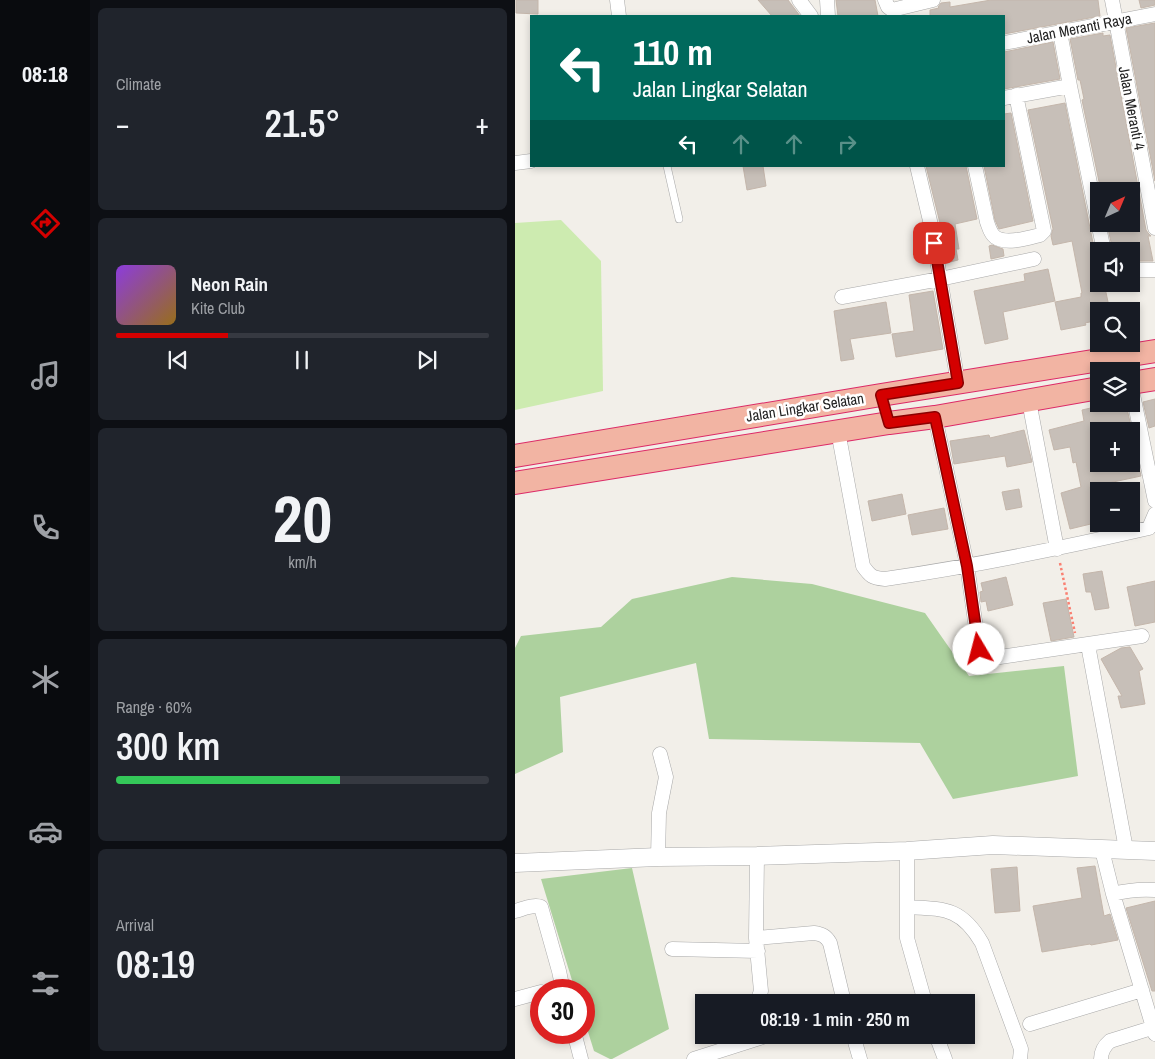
<!DOCTYPE html>
<html lang="en">
<head>
<meta charset="utf-8">
<style>
	:root { --surface:#171b24; --page:#20242c; --text:#f1f3f6; --muted:#9ea1a6; --line:#363941; --accent:#d40000 }
	body { margin:0; font-family:"Archivo Narrow",sans-serif; background:var(--page); color:var(--text); height:100vh; display:flex; flex-direction:column; font-size:19px; white-space:nowrap }
	* { box-sizing:border-box; margin:0 }
	p { font-size:16px; color:var(--muted) }
	.icon { flex:none; width:28px; height:28px; fill:none; stroke:currentColor; stroke-width:2; stroke-linecap:round; stroke-linejoin:round }
	.map { position:relative; flex:1; overflow:hidden }
	.details { display:flex; flex-direction:column; gap:8px; padding:8px; background:#0d0f14; width:425px }
	.details>* { flex:none }
	.top-card { position:absolute; left:15px; top:15px; width:475px; height:152px; border-radius:0px; box-shadow:0 2px 8px #0003; background:#00695c; color:#fff; overflow:hidden }
	.needle { width:32px; rotate:44deg }
	.fabs { position:absolute; left:575px; top:182px; display:grid; gap:10px }
	.fabs a { display:grid; place-items:center; width:50px; height:50px; border-radius:0px; background:var(--surface); box-shadow:0 2px 8px #0003; font-size:25px }
	.speed { position:absolute; left:15px; top:979px; display:flex; gap:10px; font-size:25px; font-weight:700; text-align:center }
	.speed>* { display:grid; place-content:center; width:65px; height:65px; border-radius:50%; background:var(--surface); box-shadow:0 2px 8px #0003; line-height:1 }
	.speed .limit { border:8px solid #d22; background:#fff; color:#111 }
	.pin { position:absolute; display:grid; place-items:center; width:42px; height:42px; color:#fff; margin:-21px; border-radius:10px; box-shadow:0 2px 8px #0006 }
	.me { position:absolute; width:55px; margin:-28px; rotate:352deg; stroke-linejoin:round; filter:drop-shadow(0 0 4px #0008) }
	.turn { display:flex; align-items:center; gap:18px; height:105px; padding:0 20px; font-size:22px }
	.turn .icon { width:65px; height:65px; stroke-width:2.5 }
	.turn b { display:block; font-size:35px; line-height:42px }
	.lanes { display:flex; align-items:center; height:48px; padding:0 20px; background:#0003; justify-content:center; gap:25px; direction:ltr }
	.lanes .off { opacity:.35 }
	.big { font-size:38px; font-weight:600; line-height:1.1 }
	.details .widget { flex:1; display:flex; flex-direction:column; justify-content:center; gap:8px; min-width:0; padding:0 18px; border-radius:8px; background:var(--page) }
	.details .dial { align-items:center; gap:0 }
	.dial b { font-size:65px; line-height:1 }
	.song { display:flex; align-items:center; gap:15px }
	.cover { width:60px; height:60px; border-radius:8px; background:linear-gradient(135deg,hsl(270 70% 55%),hsl(40 70% 35%)) }
	.played { height:5px; border-radius:2px; background:linear-gradient(90deg,var(--accent) 30%,var(--line) 30%) }
	.keys { display:flex; justify-content:space-around; direction:ltr }
	.heat { display:flex; justify-content:space-between; align-items:center; font-size:28px; direction:ltr }
	.charge { height:8px; border-radius:4px; background:linear-gradient(90deg,#34c759 60%,var(--line) 0) }
	.trip { position:absolute; left:180px; top:994px; width:280px; height:50px; border-radius:0px; background:var(--surface); box-shadow:0 2px 8px #0003; font-weight:600; line-height:50px; text-align:center }
	main { display:flex; flex:1; min-height:0 }
	.menu { display:flex; flex-direction:column; width:90px; justify-content:space-around; align-items:center; background:#090b0e; color:var(--muted) }
	.menu .icon { width:35px; height:35px }
	.menu .on { color:var(--accent) }
	.menu b { font-size:22px; color:var(--text) }
	.map>svg:first-child { display:block }
	.grass { fill:#cdebb0 }
	.forest { fill:#add19e }
	.building { fill:#c7bfb8; stroke:#c4b6ab }
	.lines { fill:none; stroke-linecap:round; stroke-linejoin:round }
	.service-casing { stroke:#a9a9a9; stroke-width:8 }
	.minor-casing { stroke:#a9a9a9; stroke-width:15 }
	.tertiary-casing { stroke:#a9a9a9; stroke-width:19 }
	.trunk-casing { stroke:#dc2a67; stroke-width:24 }
	.path { stroke:#fa8072; stroke-width:2.5; stroke-dasharray:2.5 2.5; stroke-linecap:butt }
	.service { stroke:#fff; stroke-width:7 }
	.minor { stroke:#fff; stroke-width:14 }
	.tertiary { stroke:#fff; stroke-width:18 }
	.trunk { stroke:#f2b4a3; stroke-width:22 }
	.route-casing { stroke:#8a0000; stroke-width:12 }
	.route { stroke:#d40000; stroke-width:9 }
	.labels { text-anchor:middle; dominant-baseline:central; stroke-width:5; stroke-linejoin:round; paint-order:stroke }
	.street-label { font-size:15px; fill:#222; stroke:#fff }
</style>
</head>
<body>
<main>
<nav class="menu">
<b>08:18</b>
<svg class="icon on" aria-label="directions" viewBox="0 0 24 24"><path d="M12 3l9 9-9 9-9-9zM9 14v-3h6M13 9l2 2-2 2"/></svg>
<svg class="icon" aria-label="music" viewBox="0 0 24 24"><path d="M9 18V5l10-2v13"/><circle cx="6" cy="18" r="3"/><circle cx="16" cy="16" r="3"/></svg>
<svg class="icon" aria-label="phone" viewBox="0 0 24 24"><path d="M5 4h4l2 5-3 2q2 4 5 5l2-3 5 2v4C11 20 4 13 5 4z"/></svg>
<svg class="icon" aria-label="climate" viewBox="0 0 24 24"><path d="M12 3v18M4 7l16 10M4 17L20 7"/></svg>
<svg class="icon" aria-label="car" viewBox="0 0 24 24"><path d="M5 17H2v-5l4-1 3-4h7l3 4 3 1v5h-3M9 17h6M6 11h13"/><circle cx="7" cy="17" r="2"/><circle cx="17" cy="17" r="2"/></svg>
<svg class="icon" aria-label="filters" viewBox="0 0 24 24"><path d="M4 7h16M4 17h16"/><circle cx="9" cy="7" r="2"/><circle cx="15" cy="17" r="2"/></svg>
</nav>
<section class="details">
<div class="widget"><p>Climate</p>
<div class="heat"><a>−</a><b class="big">21.5°</b><a>+</a></div>
</div>
<div class="widget">
<div class="song"><i class="cover"></i><div><b>Neon Rain</b><p>Kite Club</p></div></div>
<div class="played"></div>
<div class="keys"><svg class="icon" aria-label="previous" viewBox="0 0 24 24"><path d="M18 5L8 12l10 7zM5 5v14"/></svg><svg class="icon" aria-label="pause" viewBox="0 0 24 24"><path d="M8 5v14M16 5v14"/></svg><svg class="icon" aria-label="next" viewBox="0 0 24 24"><path d="M6 5l10 7-10 7zM19 5v14"/></svg></div>
</div>
<div class="widget dial"><b>20</b><p>km/h</p></div>
<div class="widget"><p>Range · 60%</p><b class="big">300 km</b><div class="charge"></div></div>
<div class="widget"><p>Arrival</p><b class="big">08:19</b></div>
</section>
<div class="map">
<svg width="640" height="1059" viewBox="0 0 640 1059">
	<rect width="100%" height="100%" fill="#f2efe9"/>
	<path class="grass" d="M46 220 86 261 88 391 0 410V223Z"/>
	<path class="forest" d="M217 577 297 584 410 613 454 676 549 666 563 776 438 799 405 743 194 739 181 663 45 697 48 752 0 774V648L6 636 86 627 117 599Z
		M117 868 154 1029 97 1059H95L79 1051 69 1019V990H60L26 879Z"/>
	<path class="building" d="M1 0H23V14L1 13Z
		M243 0H273L285 16H257Z
		M321 0H360L363 16H323Z
		M476 0H583L585 16 489 34V16H415V10L424 8 423 7 426 3 435 2V7Z
		M624 0H640V5L626 8Z
		M640 23V181L611 28Z
		M588 33V36L595 35 631 230 633 233 636 236H633L638 261H616V251H598L592 224H616V191H586L567 100 569 99 565 80H563L555 39Z
		M538 42 545 79 489 89V52Z
		M550 103 580 253 584 258V284H588L589 289 590 288 595 311H584V320L570 323 571 325 546 330 540 302 566 297V293H567L557 241 538 245 536 236 538 229 513 110Z
		M496 113 518 221 484 229 480 220 469 166H489V114Z
		M228 166H248L251 186 232 190Z
		M411 166H451L462 219 440 224 444 249H441L443 260 431 263 425 223Z
		M477 245 488 249 489 256 476 259 474 246Z
		M533 269 540 301 488 312 493 339 470 344 459 291 510 281 509 274Z
		M418 291 428 349 381 357 377 334 399 331 394 295Z
		M371 302 376 333 335 339 339 359 326 361 319 311Z
		M640 399V426L634 428 628 402Z
		M593 404H611L617 431H584V464H623L626 476 575 487 584 522 555 529 546 493 566 487 561 462 558 463 555 447 539 450 534 430 569 421 567 410Z
		M509 430 517 462 492 467 490 456 439 464 435 441 474 435 475 438Z
		M504 489 507 507 491 510 487 492Z
		M387 494 391 514 357 521 353 501Z
		M429 508 433 529 397 535 393 515Z
		M587 571 594 608 580 610 576 592H571L568 574Z
		M491 577 498 605 473 611 471 601 466 602 465 592 468 591 466 583Z
		M640 581V622L620 626 612 587Z
		M551 599 559 637 536 641 528 603Z
		M615 647 628 669 624 671 630 704 606 708 603 696H607L586 659 606 648Z
		M580 866 589 916 595 914 603 940 576 945 575 944 527 952 518 906 567 898 562 868Z
		M502 867 505 911 480 913 476 869Z
		M640 901V991H637L611 908Z"/>
	<g class="lines">
		<defs>
			<path id="service" d="M152 166 164 219"/>
			<path id="minor" d="M102 0 104 16
				M284 0 296 16
				M312 0 313 16
				M370 0 373 7 377 10 418 0
				M597 0 640 228
				M545 32 555 86 589 251
				M489 43 640 14
				M489 98 555 86
				M0 163 16 161
				M402 166 416 225 443 383
				M460 166 472 222C474 227 475 233 480 237 491 245 513 238 525 235L529 231 501 95
				M616 270H640
				M327 297 425 279 519 259
				M616 385 640 501
				M514 401 542 549
				M420 417 452 565 464 649C468 655 471 657 478 658L627 636
				M323 431 348 566C355 576 357 578 370 579 459 566 547 548 634 528L640 514
				M573 645 611 849
				M587 850 598 894 640 1034
				M392 851V938L410 1002
				M143 857 144 813 151 777 145 754
				M598 894C613 890 625 889 640 890
				M392 907C429 909 446 907 467 943L506 1049 505 1059
				M0 911C8 909 19 904 26 907L44 971 48 990
				M241 938 299 933C307 934 311 936 315 943L329 1002
				M157 949 243 951
				M0 999 26 992
				M242 1002 246 991 241 938 242 856
				M515 1024 627 990
				M59 1032 66 1059
				M338 1035 345 1059
				M421 1035 430 1059
				M179 1059 254 1035
				M586 1059C586 1051 589 1046 595 1041L640 1027"/>
			<path id="tertiary" d="M0 863 143 857 242 856 392 851 478 845 640 851"/>
			<path id="trunk" d="M616 383 640 379
				M0 456 366 395 640 351
				M0 483 374 423 420 417 584 388"/>
		</defs>
		<use href="#service" class="service-casing"/>
		<use href="#minor" class="minor-casing"/>
		<use href="#tertiary" class="tertiary-casing"/>
		<use href="#trunk" class="trunk-casing"/>
		<path class="path" d="M545 563 560 633"/>
		<use href="#service" class="service"/>
		<use href="#minor" class="minor"/>
		<use href="#tertiary" class="tertiary"/>
		<use href="#trunk" class="trunk"/>
	</g>
	<g class="lines">
		<defs>
			<path id="route" d="M419 243 443 383 366 395 374 423 420 417 452 566 464 649"/>
		</defs>
		<use href="#route" class="route-casing"/>
		<use href="#route" class="route"/>
	</g>
	<g class="labels">
		<g class="street-label">
			<text transform="translate(564 28) rotate(-11)">Jalan Meranti Raya</text>
			<text transform="translate(617 108) rotate(79)">Jalan Meranti 4</text>
			<text transform="translate(290 407) rotate(-9)">Jalan Lingkar Selatan</text>
		</g>
	</g>
</svg>
<div class="fabs">
<a><svg class="needle" viewBox="-14 -14 28 28"><path d="M0-13l5 13h-10z" fill="#e53935"/><path d="M0 13l5-13h-10z" fill="#9ea1a6"/></svg></a>
<a><svg class="icon" aria-label="sound" viewBox="0 0 24 24"><path d="M4 9h4l5-4v14l-5-4H4zM17 9q2 3 0 6"/></svg></a>
<a><svg class="icon" aria-label="search" viewBox="0 0 24 24"><circle cx="10" cy="10" r="6"/><path d="M15 15l6 6"/></svg></a>
<a><svg class="icon" aria-label="layers" viewBox="0 0 24 24"><path d="M12 4l9 5-9 5-9-5zM3 14l9 5 9-5"/></svg></a>
<a>+</a>
<a>−</a>
</div>
<div class="speed"><div class="limit">30</div></div>
<div class="pin" style="left:419px;top:243px;background:#d93025"><svg class="icon" aria-label="arrive" viewBox="0 0 24 24"><path d="M6 21V4h12l-3 4 3 4H6"/></svg></div>
<svg class="me" style="left:464px;top:649px" viewBox="-20 -20 40 40"><circle r="19" fill="#fff"/><path d="M0-13L10 11 0 6-10 11z" fill="#d40000"/></svg>
<div class="trip">08:19 · 1 min · 250 m</div>
<div class="top-card">
<div class="turn"><svg class="icon" aria-label="left" viewBox="0 0 24 24"><path d="M17 20v-9H6M10 6l-5 5 5 5"/></svg><div><b>110 m</b>Jalan Lingkar Selatan</div></div>
<div class="lanes"><svg class="icon" aria-label="left" viewBox="0 0 24 24"><path d="M17 20v-9H6M10 6l-5 5 5 5"/></svg><svg class="icon off" aria-label="ahead" viewBox="0 0 24 24"><path d="M12 20V5M6 11l6-6 6 6"/></svg><svg class="icon off" aria-label="ahead" viewBox="0 0 24 24"><path d="M12 20V5M6 11l6-6 6 6"/></svg><svg class="icon off" aria-label="right" viewBox="0 0 24 24"><path d="M7 20v-9h11M14 6l5 5-5 5"/></svg></div>
</div>
</div>
</main>
</body>
</html>
